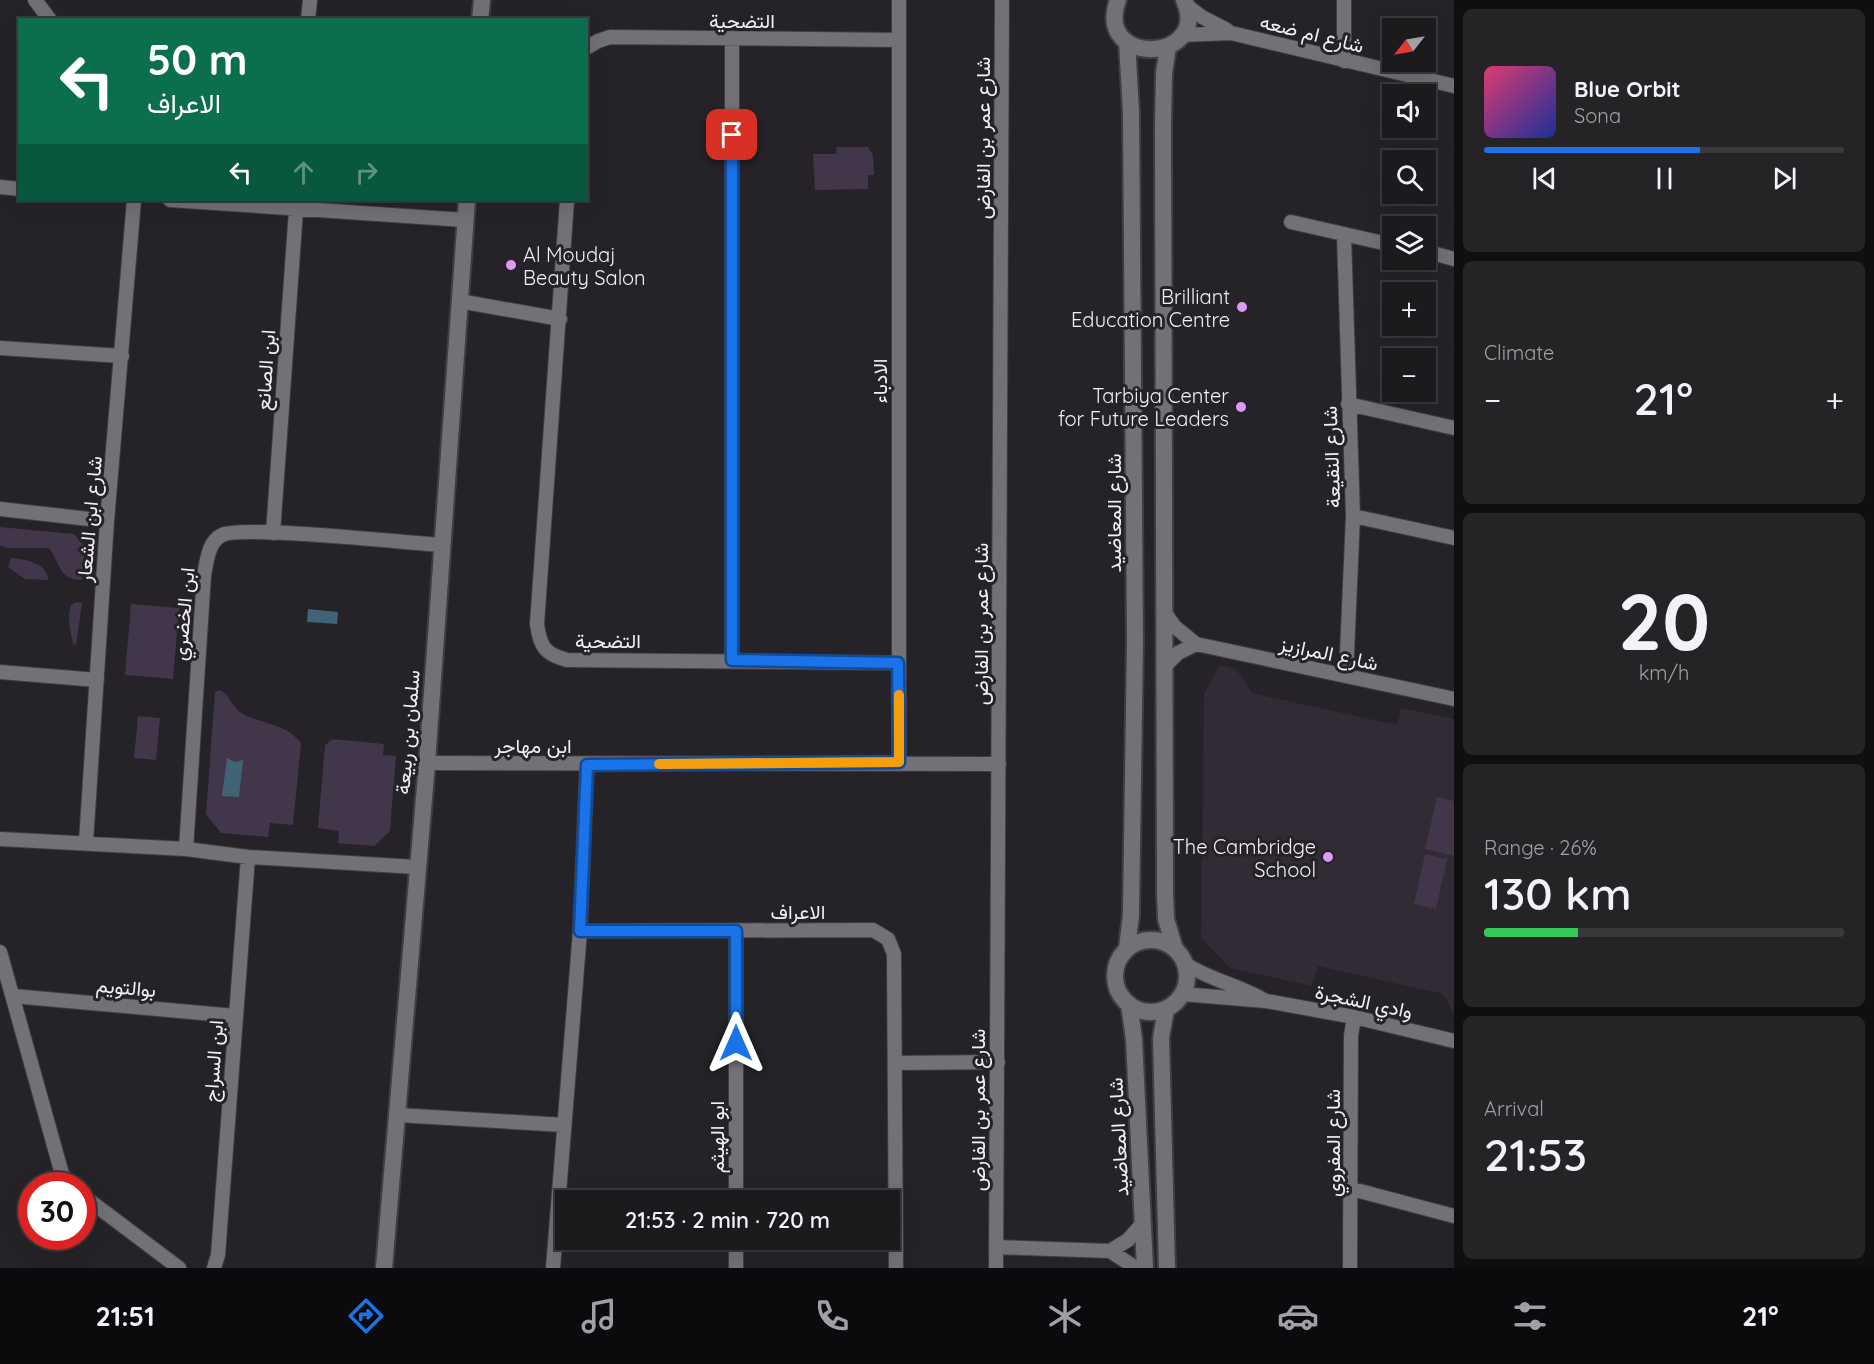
<!DOCTYPE html>
<html lang="en">
<head>
<meta charset="utf-8">
<style>
	:root { --surface:#1c1a1d; --page:#252326; --text:#f1f3f6; --muted:#a0a1a4; --line:#3a383b; --accent:#1a73e8 }
	body { margin:0; font-family:Quicksand,Vazirmatn,sans-serif; background:var(--page); color:var(--text); height:100vh; display:flex; flex-direction:column; font-size:22px; white-space:nowrap }
	* { box-sizing:border-box; margin:0 }
	p { font-size:20px; color:var(--muted) }
	.icon { flex:none; width:33px; height:33px; fill:none; stroke:currentColor; stroke-width:2; stroke-linecap:round; stroke-linejoin:round }
	.map { position:relative; flex:1; overflow:hidden }
	.side { display:flex; flex-direction:column; gap:9px; padding:9px; background:#0f0e10; width:420px }
	.side>* { flex:none }
	.top-card { position:absolute; left:18px; top:18px; width:570px; height:183px; border-radius:0px; box-shadow:0 6px 24px #0002,0 0 0 2px var(--line); background:#0b6e4f; color:#fff; overflow:hidden }
	.needle { width:39px; rotate:239deg }
	.controls { position:absolute; left:1382px; top:18px; display:grid; gap:12px }
	.controls a { display:grid; place-items:center; width:54px; height:54px; border-radius:0px; background:var(--surface); box-shadow:0 6px 24px #0002,0 0 0 2px var(--line); font-size:30px }
	.speed { position:absolute; left:18px; top:1172px; display:flex; gap:12px; font-size:30px; font-weight:700; text-align:center }
	.speed>* { display:grid; place-content:center; width:78px; height:78px; border-radius:50%; background:var(--surface); box-shadow:0 6px 24px #0002,0 0 0 2px var(--line); line-height:1 }
	.speed .limit { border:9px solid #d22; background:#fff; color:#111 }
	.pin { position:absolute; display:grid; place-items:center; width:51px; height:51px; color:#fff; margin:-26px; border-radius:12px; box-shadow:0 3px 9px #0006 }
	.me { position:absolute; width:66px; margin:-33px; rotate:0deg; stroke-linejoin:round; filter:drop-shadow(0 0 4px #0008) }
	.turn { display:flex; align-items:center; gap:21px; height:126px; padding:0 30px; font-size:27px }
	.turn .icon { width:78px; height:78px; stroke-width:2.5 }
	.turn b { display:block; font-size:42px; line-height:51px }
	.lanes { display:flex; align-items:center; height:57px; padding:0 30px; background:#0003; justify-content:center; gap:30px; direction:ltr }
	.lanes .off { opacity:.35 }
	.big { font-size:45px; font-weight:600; line-height:1.1 }
	.side .widget { flex:1; display:flex; flex-direction:column; justify-content:center; gap:9px; min-width:0; padding:0 21px; border-radius:9px; background:var(--page) }
	.side .dial { align-items:center; gap:0 }
	.dial b { font-size:78px; line-height:1 }
	.song { display:flex; align-items:center; gap:18px }
	.cover { width:72px; height:72px; border-radius:9px; background:linear-gradient(135deg,hsl(340 70% 55%),hsl(230 70% 35%)) }
	.played { height:6px; border-radius:3px; background:linear-gradient(90deg,var(--accent) 60%,var(--line) 60%) }
	.keys { display:flex; justify-content:space-around; direction:ltr }
	.heat { display:flex; justify-content:space-between; align-items:center; font-size:33px; direction:ltr }
	.charge { height:9px; border-radius:4px; background:linear-gradient(90deg,#34c759 26%,var(--line) 0) }
	.trip { position:absolute; left:555px; top:1190px; width:345px; height:60px; border-radius:0px; background:var(--surface); box-shadow:0 6px 24px #0002,0 0 0 2px var(--line); font-weight:600; line-height:60px; text-align:center }
	.dock { display:flex; height:96px; justify-content:space-around; align-items:center; background:#0b0a0c; color:var(--muted) }
	.dock .icon { width:42px; height:42px }
	.dock .on { color:var(--accent) }
	.dock b { font-size:27px; color:var(--text) }
	main { display:flex; flex:1; min-height:0 }
	.map>svg:first-child { display:block }
	.built { fill:#302b34 }
	.green { fill:#42364b }
	.water { fill:#406375 }
	.lines { fill:none; stroke-linecap:round; stroke-linejoin:round }
	.minor-casing { stroke:#403e42; stroke-width:16 }
	.tertiary-casing { stroke:#403e42; stroke-width:20 }
	.minor { stroke:#737175; stroke-width:14 }
	.tertiary { stroke:#737175; stroke-width:16 }
	.route-casing { stroke:#114b97; stroke-width:15 }
	.route { stroke:#1a73e8; stroke-width:10 }
	.slow { stroke:#f59e0b; stroke-width:10 }
	.poi-dot { fill:#dc99f5; stroke:#252327; stroke-width:2 }
	.labels { text-anchor:middle; dominant-baseline:central; stroke-width:6; stroke-linejoin:round; paint-order:stroke }
	.street-label { font-size:20px; fill:#f0eff1; stroke:#252327 }
	.poi-label { font-size:20px; fill:#f0eff1; stroke:#252327; text-anchor:end }
</style>
</head>
<body>
<main>
<div class="map">
<svg width="1454" height="1268" viewBox="0 0 1454 1268">
	<rect width="100%" height="100%" fill="#252327"/>
	<path class="built" d="M1219 665 1236 669 1252 693 1397 725 1401 708 1454 719V1014L1443 994 1318 966 1312 986 1230 968 1201 938 1204 694Z"/>
	<path class="green" d="M837 147H868L873 155 874 175H868V189L815 190 813 154H836Z
		M0 527 74 534 85 547 82 580C58 580 60 562 49 548H7L0 545Z
		M11 558C25 559 48 563 48 580L25 579 8 567Z
		M76 602 82 603 76 645 73 643C70 630 67 618 71 605Z
		M131 604 179 608 173 679 125 675Z
		M220 690C230 695 232 708 243 714 262 724 286 723 301 743L293 825 270 823 268 837 221 833 206 814 215 692Z
		M138 716 160 718 156 760 134 758Z
		M333 739 384 744 383 755 396 756 390 831 374 846 338 843 339 831 318 828 325 745Z
		M1437 797 1454 801V856L1425 849Z
		M1425 854 1447 859 1436 909 1414 904Z"/>
	<path class="water" d="M308 609 338 612 337 624 307 622Z
		M227 758 235 762 243 760 239 797 222 796Z"/>
	<g class="lines">
		<defs>
			<path id="minor" d="M35 0 50 20
				M899 0V762
				M1186 5 1202 17 1227 30
				M308 20 310 0
				M1181 35 1231 33 1454 86
				M732 40V660
				M586 48 598 41 610 37 899 40
				M1344 61V0
				M0 187 20 189
				M170 200 465 220
				M567 200 537 624C540 647 545 654 567 660L898 663
				M1291 222 1392 245
				M1344 236 1353 516 1346 676
				M1425 251 1454 259
				M459 301 560 319
				M0 348 122 356
				M1348 404 1454 428
				M0 509 107 521
				M1353 516 1454 538
				M273 533 296 210
				M1165 613 1175 627 1196 644 1454 699
				M1165 666 1178 653 1196 644
				M0 672 97 680
				M427 763 999 764
				M0 839 186 849 248 857 416 867
				M86 842 107 521 134 200
				M186 849 204 575C207 561 208 542 222 535 243 525 408 543 442 545
				M580 931 873 930 888 939 894 954 896 1268
				M0 952 62 1174 71 1185
				M1184 963C1210 980 1238 985 1264 1000
				M1182 994 1266 1001 1354 1017 1454 1041
				M13 996 235 1016
				M896 1063 998 1062
				M398 1115 564 1125
				M1352 1189 1454 1216
				M82 1195 179 1268
				M736 1200V931
				M996 1247 1110 1251 1136 1268
				M1110 1251 1128 1240 1143 1223
				M214 1268 218 1255 248 857
				M553 1268 580 931 587 765
				M736 1268V1239
				M996 1268 1002 0
				M1350 1268 1351 1036 1354 1017"/>
			<path id="tertiary" d="M1118 0C1093 68 1212 63 1184 0
				M480 20 482 0
				M1127 42 1131 112 1135 641 1131 915 1127 948
				M1168 47 1164 73 1163 126 1165 893 1166 919 1175 949
				M1115 976a36 36 0 1 1 72 0a36 36 0 1 1-72 0Z
				M1129 1004 1134 1039 1145 1268
				M1166 1009 1161 1038 1167 1268
				M384 1268 427 763 467 200"/>
		</defs>
		<use href="#minor" class="minor-casing"/>
		<use href="#tertiary" class="tertiary-casing"/>
		<use href="#minor" class="minor"/>
		<use href="#tertiary" class="tertiary"/>
	</g>
	<g class="lines">
		<defs>
			<path id="route" d="M732 135V660L898 663 899 762 587 765 580 931H736V1043"/>
		</defs>
		<use href="#route" class="route-casing"/>
		<use href="#route" class="route"/>
		<path class="slow" d="M659 764 899 762V695"/>
	</g>
	<g class="poi-dot">
		<circle cx="511" cy="265" r="6"/>
		<circle cx="1242" cy="307" r="6"/>
		<circle cx="1241" cy="407" r="6"/>
		<circle cx="1328" cy="857" r="6"/>
	</g>
	<g class="labels">
		<g class="street-label">
			<text x="742" y="20">التضحية</text>
			<text transform="translate(1312 33) rotate(14)">شارع ام ضعه</text>
			<text transform="translate(982 138) rotate(-90)">شارع عمر بن الفارض</text>
			<text transform="translate(265 370) rotate(-86)">ابن الصانع</text>
			<text transform="translate(879 381) rotate(-90)">الادباء</text>
			<text transform="translate(1331 457) rotate(-92)">شارع النقيعة</text>
			<text transform="translate(1113 513) rotate(-90)">شارع المعاضيد</text>
			<text transform="translate(89 519) rotate(-85)">شارع ابن الشعار</text>
			<text transform="translate(183 614) rotate(-85)">ابن الخضري</text>
			<text transform="translate(980 624) rotate(-90)">شارع عمر بن الفارض</text>
			<text x="608" y="640">التضحية</text>
			<text transform="translate(1329 653) rotate(12)">شارع المرازيز</text>
			<text transform="translate(407 732) rotate(-85)">سلمان بن ربيعة</text>
			<text x="533" y="745">ابن مهاجر</text>
			<text x="798" y="911">الاعراف</text>
			<text transform="translate(126 987) rotate(5)">بوالتويم</text>
			<text transform="translate(1364 1001) rotate(12)">وادي الشجرة</text>
			<text transform="translate(213 1061) rotate(-86)">ابن السراج</text>
			<text transform="translate(977 1110) rotate(-90)">شارع عمر بن الفارض</text>
			<text transform="translate(716 1137) rotate(-90)">ابو الهيثم</text>
			<text transform="translate(1118 1137) rotate(-93)">شارع المعاضيد</text>
			<text transform="translate(1332 1143) rotate(-90)">شارع المفروي</text>
		</g>
		<g class="poi-label">
			<text x="523" y="254" text-anchor="start">Al Moudaj<tspan x="523" dy="23">Beauty Salon</tspan></text>
			<text x="1230" y="296">Brilliant<tspan x="1230" dy="23">Education Centre</tspan></text>
			<text x="1229" y="395">Tarbiya Center<tspan x="1229" dy="23">for Future Leaders</tspan></text>
			<text x="1316" y="846">The Cambridge<tspan x="1316" dy="23">School</tspan></text>
		</g>
	</g>
</svg>
<div class="controls">
<a><svg class="needle" viewBox="-14 -14 28 28"><path d="M0-13l5 13h-10z" fill="#e53935"/><path d="M0 13l5-13h-10z" fill="#a0a1a4"/></svg></a>
<a><svg class="icon" aria-label="sound" viewBox="0 0 24 24"><path d="M4 9h4l5-4v14l-5-4H4zM17 9q2 3 0 6"/></svg></a>
<a><svg class="icon" aria-label="search" viewBox="0 0 24 24"><circle cx="10" cy="10" r="6"/><path d="M15 15l6 6"/></svg></a>
<a><svg class="icon" aria-label="layers" viewBox="0 0 24 24"><path d="M12 4l9 5-9 5-9-5zM3 14l9 5 9-5"/></svg></a>
<a>+</a>
<a>−</a>
</div>
<div class="speed"><div class="limit">30</div></div>
<div class="pin" style="left:732px;top:135px;background:#d93025"><svg class="icon" aria-label="arrive" viewBox="0 0 24 24"><path d="M6 21V4h12l-3 4 3 4H6"/></svg></div>
<svg class="me" style="left:736px;top:1043px" viewBox="-20 -20 40 40"><path d="M0-17L14 15 0 8-14 15z" fill="#1a73e8" stroke="#fff" stroke-width="4"/></svg>
<div class="trip">21:53 · 2 min · 720 m</div>
<div class="top-card">
<div class="turn"><svg class="icon" aria-label="left" viewBox="0 0 24 24"><path d="M17 20v-9H6M10 6l-5 5 5 5"/></svg><div><b>50 m</b>الاعراف</div></div>
<div class="lanes"><svg class="icon" aria-label="left" viewBox="0 0 24 24"><path d="M17 20v-9H6M10 6l-5 5 5 5"/></svg><svg class="icon off" aria-label="ahead" viewBox="0 0 24 24"><path d="M12 20V5M6 11l6-6 6 6"/></svg><svg class="icon off" aria-label="right" viewBox="0 0 24 24"><path d="M7 20v-9h11M14 6l5 5-5 5"/></svg></div>
</div>
</div>
<section class="side">
<div class="widget">
<div class="song"><i class="cover"></i><div><b>Blue Orbit</b><p>Sona</p></div></div>
<div class="played"></div>
<div class="keys"><svg class="icon" aria-label="previous" viewBox="0 0 24 24"><path d="M18 5L8 12l10 7zM5 5v14"/></svg><svg class="icon" aria-label="pause" viewBox="0 0 24 24"><path d="M8 5v14M16 5v14"/></svg><svg class="icon" aria-label="next" viewBox="0 0 24 24"><path d="M6 5l10 7-10 7zM19 5v14"/></svg></div>
</div>
<div class="widget"><p>Climate</p>
<div class="heat"><a>−</a><b class="big">21°</b><a>+</a></div>
</div>
<div class="widget dial"><b>20</b><p>km/h</p></div>
<div class="widget"><p>Range · 26%</p><b class="big">130 km</b><div class="charge"></div></div>
<div class="widget"><p>Arrival</p><b class="big">21:53</b></div>
</section>
</main>
<nav class="dock">
<b>21:51</b>
<svg class="icon on" aria-label="directions" viewBox="0 0 24 24"><path d="M12 3l9 9-9 9-9-9zM9 14v-3h6M13 9l2 2-2 2"/></svg>
<svg class="icon" aria-label="music" viewBox="0 0 24 24"><path d="M9 18V5l10-2v13"/><circle cx="6" cy="18" r="3"/><circle cx="16" cy="16" r="3"/></svg>
<svg class="icon" aria-label="phone" viewBox="0 0 24 24"><path d="M5 4h4l2 5-3 2q2 4 5 5l2-3 5 2v4C11 20 4 13 5 4z"/></svg>
<svg class="icon" aria-label="climate" viewBox="0 0 24 24"><path d="M12 3v18M4 7l16 10M4 17L20 7"/></svg>
<svg class="icon" aria-label="car" viewBox="0 0 24 24"><path d="M5 17H2v-5l4-1 3-4h7l3 4 3 1v5h-3M9 17h6M6 11h13"/><circle cx="7" cy="17" r="2"/><circle cx="17" cy="17" r="2"/></svg>
<svg class="icon" aria-label="filters" viewBox="0 0 24 24"><path d="M4 7h16M4 17h16"/><circle cx="9" cy="7" r="2"/><circle cx="15" cy="17" r="2"/></svg>
<b>21°</b>
</nav>
</body>
</html>
